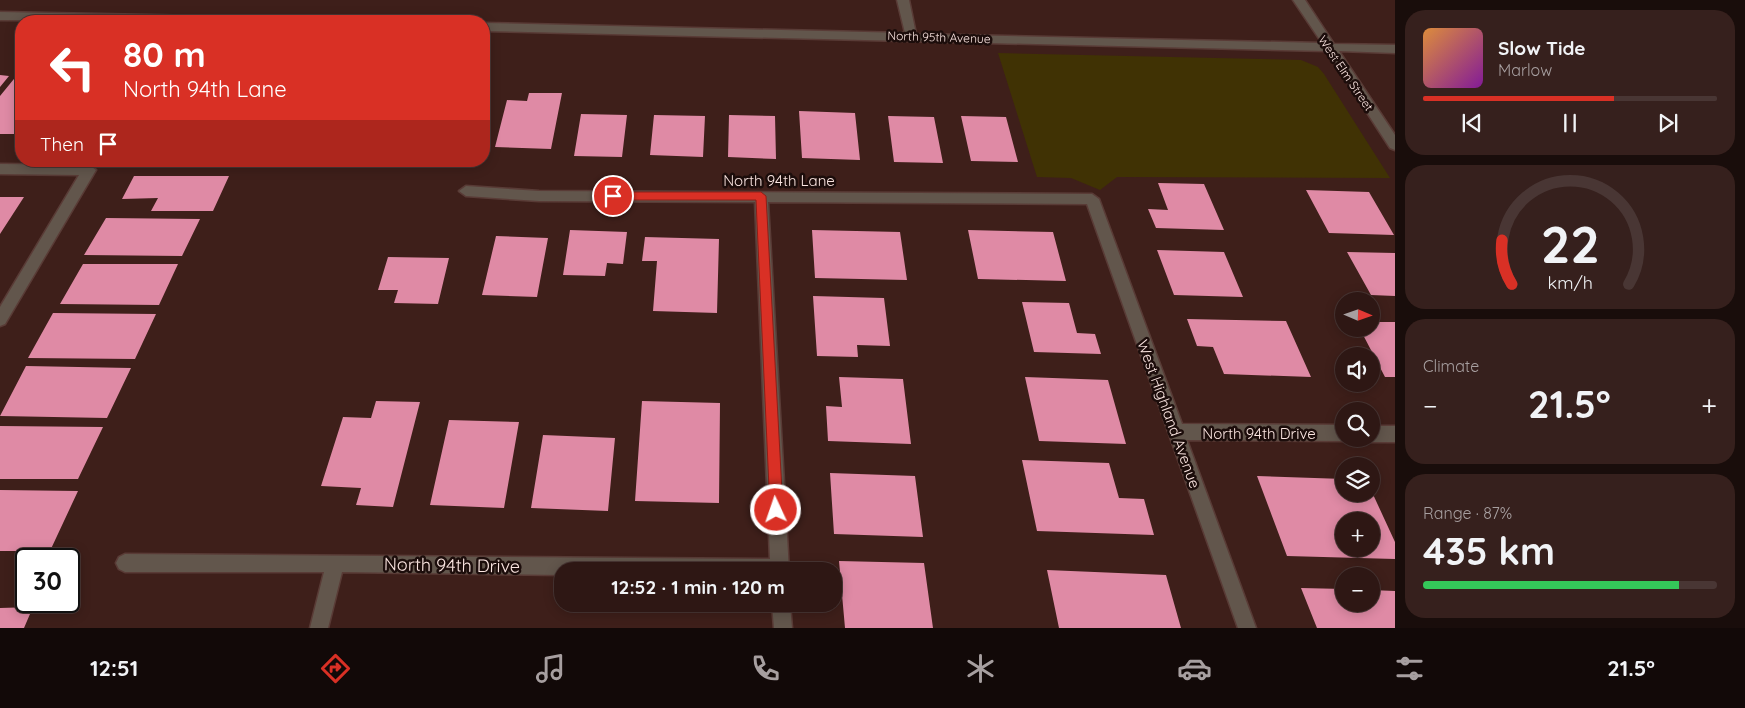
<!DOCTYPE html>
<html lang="en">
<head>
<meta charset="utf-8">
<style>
	:root { --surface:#2e1714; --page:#36201d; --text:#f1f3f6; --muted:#a79fa0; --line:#493634; --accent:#d93025 }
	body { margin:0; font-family:Quicksand,sans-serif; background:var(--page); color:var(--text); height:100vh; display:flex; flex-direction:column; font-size:19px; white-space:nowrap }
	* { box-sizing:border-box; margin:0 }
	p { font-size:16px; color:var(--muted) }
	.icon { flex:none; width:28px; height:28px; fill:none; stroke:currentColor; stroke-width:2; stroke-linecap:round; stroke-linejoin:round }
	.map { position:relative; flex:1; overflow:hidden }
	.details { display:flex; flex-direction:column; gap:10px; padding:10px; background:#190d0b; width:350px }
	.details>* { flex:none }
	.guide { position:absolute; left:15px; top:15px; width:475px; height:152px; border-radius:20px; box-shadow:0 2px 12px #0003,0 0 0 1px var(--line); background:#d93025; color:#fff; overflow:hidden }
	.needle { width:32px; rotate:92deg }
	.fabs { position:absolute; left:1335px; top:292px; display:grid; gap:10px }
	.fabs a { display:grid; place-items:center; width:45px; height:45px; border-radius:50%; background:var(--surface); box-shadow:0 2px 12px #0003,0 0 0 1px var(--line); font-size:25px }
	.speed { position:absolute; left:15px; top:548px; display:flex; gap:10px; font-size:25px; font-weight:700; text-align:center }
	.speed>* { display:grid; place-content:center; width:65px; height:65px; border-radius:50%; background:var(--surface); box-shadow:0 2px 12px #0003,0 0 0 1px var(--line); line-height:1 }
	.speed .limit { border:2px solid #111; border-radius:8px; background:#fff; color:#111 }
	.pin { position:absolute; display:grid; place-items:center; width:42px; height:42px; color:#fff; margin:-21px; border:2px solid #fff; border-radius:50%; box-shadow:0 1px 5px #0007 }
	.me { position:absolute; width:55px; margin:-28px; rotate:357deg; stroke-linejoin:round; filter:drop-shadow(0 0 4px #0008) }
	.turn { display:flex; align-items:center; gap:18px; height:105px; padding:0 25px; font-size:22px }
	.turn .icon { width:65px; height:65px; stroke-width:2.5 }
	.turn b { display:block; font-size:35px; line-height:42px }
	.then { display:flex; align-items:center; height:48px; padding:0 25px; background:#0003; gap:10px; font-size:19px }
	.big { font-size:38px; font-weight:700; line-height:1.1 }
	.details .widget { flex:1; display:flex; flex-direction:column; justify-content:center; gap:8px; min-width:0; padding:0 18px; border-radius:20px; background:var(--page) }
	.details .dial { align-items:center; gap:0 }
	.dial svg { height:130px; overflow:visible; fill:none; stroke:var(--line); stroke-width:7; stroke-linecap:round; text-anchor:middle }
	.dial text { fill:var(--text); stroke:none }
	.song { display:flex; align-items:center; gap:15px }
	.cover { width:60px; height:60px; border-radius:8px; background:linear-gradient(135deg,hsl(30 70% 55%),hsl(290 70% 35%)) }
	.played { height:5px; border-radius:2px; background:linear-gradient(90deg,var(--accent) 65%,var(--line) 65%) }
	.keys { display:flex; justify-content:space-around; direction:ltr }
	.heat { display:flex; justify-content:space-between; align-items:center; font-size:28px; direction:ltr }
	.charge { height:8px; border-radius:4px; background:linear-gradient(90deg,#34c759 87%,var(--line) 0) }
	.trip { position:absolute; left:554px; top:562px; width:288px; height:50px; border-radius:20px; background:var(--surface); box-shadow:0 2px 12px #0003,0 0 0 1px var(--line); font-weight:700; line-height:50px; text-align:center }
	.tab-bar { display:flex; height:80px; justify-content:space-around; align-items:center; background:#120908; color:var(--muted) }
	.tab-bar .icon { width:35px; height:35px }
	.tab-bar .active { color:var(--accent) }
	.tab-bar b { font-size:22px; color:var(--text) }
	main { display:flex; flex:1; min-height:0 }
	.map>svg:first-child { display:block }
	.green { fill:#403204 }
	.building { fill:#df8aa5; fill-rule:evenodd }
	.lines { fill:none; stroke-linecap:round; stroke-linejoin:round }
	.street-casing { stroke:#593b36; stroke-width:3 }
	.street { fill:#62564c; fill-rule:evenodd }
	.route { fill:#d93025; stroke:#8d1f18 }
	.labels { text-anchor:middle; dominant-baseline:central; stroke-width:5; stroke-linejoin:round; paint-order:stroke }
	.far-street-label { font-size:12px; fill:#fce6e2; stroke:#1c0d0b }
	.street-label { font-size:15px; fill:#fce6e2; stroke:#1c0d0b }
	.near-street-label { font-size:18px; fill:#fce6e2; stroke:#1c0d0b }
</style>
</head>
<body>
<main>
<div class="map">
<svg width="1395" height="628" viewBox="0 0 1395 628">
	<rect width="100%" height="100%" fill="#3e1f1a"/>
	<path class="green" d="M998 53 1301 60 1318 67 1324 74 1390 178 1117 177 1100 190 1071 178 1037 177Z"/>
	<path class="building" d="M18 74H21V125L14 134H0V96Z
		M0 75 9 76 0 87Z
		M529 93H562L551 149 495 147 507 100 527 101Z
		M799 111 855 113 860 160 802 158Z
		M581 114 627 115 622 157 574 156Z
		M654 115 705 116 703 157 650 155Z
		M729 115 775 116 776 159 728 157Z
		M888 116 934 117 943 163 894 162Z
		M961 116 1006 117 1018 162 971 161Z
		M134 176H229L213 211H151L158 198 122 199Z
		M1158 183 1204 184 1224 230 1156 228 1148 209 1168 210Z
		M1306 190 1369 192 1394 235 1329 233Z
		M0 197H24L0 234Z
		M106 218 200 219 182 256 84 255Z
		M570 230 627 232 623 264 607 263 605 276 563 275Z
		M812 230 900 232 907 280 815 278Z
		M968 230 1053 232 1066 281 978 279Z
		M496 236 548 238 537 297 482 295Z
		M645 237 719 239 717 313 653 311 657 261H642Z
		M1157 250 1224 252 1243 297 1174 295Z
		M1347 252 1395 253V296L1371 295Z
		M388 257 449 258 438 304 394 303 398 290H378Z
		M83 264H178L159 305 60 304Z
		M813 296 884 298 890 346 857 345 858 357 817 356Z
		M1022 302 1069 303 1077 333 1095 334 1101 354 1034 352Z
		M53 313 156 314 135 359 28 358Z
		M1187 319 1286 321 1311 377 1224 374 1213 347 1197 346Z
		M1371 322H1395V377H1385L1360 329H1371Z
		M26 366 131 368 107 418 0 416Z
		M839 377 903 379 911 444 828 441 826 406 842 407Z
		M1025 377 1108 380 1126 444 1039 441Z
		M376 401 420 402 393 507 356 505 361 488 321 486 343 417 371 418Z
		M642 401 720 403 719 503 635 501Z
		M449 420 519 422 504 508 430 505Z
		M0 426 103 427 78 479H0Z
		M543 435 615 438 608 511 531 508Z
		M1022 460 1109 463 1119 498 1144 499 1154 535 1037 531Z
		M830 473 915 476 923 537 834 534Z
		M1257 476 1344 479V494H1371V490L1395 542V559L1287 556ZM1344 521H1371V549H1344Z
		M0 490 78 491 50 551H0Z
		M839 561 924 563 933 628H845Z
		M1047 570 1166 575 1181 628H1059Z
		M1301 588 1344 589V604H1371V590L1395 591V628H1317Z
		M33 607 24 628H0V608Z"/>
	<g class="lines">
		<defs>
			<path id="street" d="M897 0H909L916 34 1322 43 1293 0H1305L1334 44 1395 45V53L1339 51 1395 135V150L1390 148 1327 51 484 31V23L905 33Z
				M0 12 249 17 255 21 0 20Z
				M0 164 89 165 96 170 5 324 0 326V307L79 175 0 174Z
				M466 186 539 191 1092 194 1099 199 1182 424 1344 425V439H1349L1344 441 1187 440 1256 628H1238L1087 204 768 202 789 571H562V575L342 572 328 628H310L324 572H125L119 569 116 563 119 557 125 554 770 559 755 202 539 201 466 196 459 191Z
				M1371 426H1395V442H1371L1365 439H1371Z
				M772 604H790L792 628H774Z"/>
		</defs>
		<use href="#street" class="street-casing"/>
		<use href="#street" class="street"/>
	</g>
	<path class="route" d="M613 192H761L766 196 783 510 781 514 776 516 772 514 770 510 756 200H613L608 196Z"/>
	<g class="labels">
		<g class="far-street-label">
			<text transform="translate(939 37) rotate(2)">North 95th Avenue</text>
			<text transform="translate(1346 73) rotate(56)">West Elm Street</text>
		</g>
		<g class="street-label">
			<text x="779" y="180">North 94th Lane</text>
			<text transform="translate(1169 414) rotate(70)">West Highland Avenue</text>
			<text x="1259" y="433">North 94th Drive</text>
		</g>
		<g class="near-street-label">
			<text transform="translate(452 565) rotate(1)">North 94th Drive</text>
		</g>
	</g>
</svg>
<div class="fabs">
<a><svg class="needle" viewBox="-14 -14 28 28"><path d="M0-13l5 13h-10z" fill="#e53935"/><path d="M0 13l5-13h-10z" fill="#a79fa0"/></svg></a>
<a><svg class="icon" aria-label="sound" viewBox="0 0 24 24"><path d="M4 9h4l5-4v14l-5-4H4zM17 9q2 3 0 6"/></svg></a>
<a><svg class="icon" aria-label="search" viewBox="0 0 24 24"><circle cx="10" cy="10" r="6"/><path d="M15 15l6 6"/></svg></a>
<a><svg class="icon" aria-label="layers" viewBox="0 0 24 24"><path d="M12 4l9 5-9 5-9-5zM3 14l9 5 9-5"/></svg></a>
<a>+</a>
<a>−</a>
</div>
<div class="speed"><div class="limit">30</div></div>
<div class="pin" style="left:613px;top:196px;background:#d93025"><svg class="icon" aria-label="arrive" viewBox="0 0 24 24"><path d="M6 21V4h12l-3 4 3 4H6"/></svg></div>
<svg class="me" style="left:776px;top:510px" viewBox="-20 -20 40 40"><circle r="17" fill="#d93025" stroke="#fff" stroke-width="3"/><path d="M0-11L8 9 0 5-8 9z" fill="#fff"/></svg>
<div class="trip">12:52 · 1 min · 120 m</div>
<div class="guide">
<div class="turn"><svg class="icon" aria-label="left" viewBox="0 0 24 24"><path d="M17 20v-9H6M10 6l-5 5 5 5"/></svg><div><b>80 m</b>North 94th Lane</div></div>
<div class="then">Then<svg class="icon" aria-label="arrive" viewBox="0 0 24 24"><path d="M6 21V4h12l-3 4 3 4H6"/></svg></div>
</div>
</div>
<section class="details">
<div class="widget">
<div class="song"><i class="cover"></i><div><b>Slow Tide</b><p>Marlow</p></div></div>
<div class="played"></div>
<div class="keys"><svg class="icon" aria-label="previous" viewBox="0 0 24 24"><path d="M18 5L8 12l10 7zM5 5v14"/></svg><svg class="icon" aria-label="pause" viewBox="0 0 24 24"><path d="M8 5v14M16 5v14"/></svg><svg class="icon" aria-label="next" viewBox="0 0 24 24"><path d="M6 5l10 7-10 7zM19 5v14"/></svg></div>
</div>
<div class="widget dial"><svg viewBox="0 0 100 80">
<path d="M14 69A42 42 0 1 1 86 69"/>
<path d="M14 69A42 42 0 0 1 8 42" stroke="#d93025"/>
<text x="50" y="56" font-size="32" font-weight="700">22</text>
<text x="50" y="72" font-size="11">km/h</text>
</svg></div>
<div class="widget"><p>Climate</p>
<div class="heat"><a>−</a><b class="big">21.5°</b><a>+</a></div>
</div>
<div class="widget"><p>Range · 87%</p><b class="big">435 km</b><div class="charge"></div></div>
</section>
</main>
<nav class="tab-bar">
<b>12:51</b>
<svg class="icon active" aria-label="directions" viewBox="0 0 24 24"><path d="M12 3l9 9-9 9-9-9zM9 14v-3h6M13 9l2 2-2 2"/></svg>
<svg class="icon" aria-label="music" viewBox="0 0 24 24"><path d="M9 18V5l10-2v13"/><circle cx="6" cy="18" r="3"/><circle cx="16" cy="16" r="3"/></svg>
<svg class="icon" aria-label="phone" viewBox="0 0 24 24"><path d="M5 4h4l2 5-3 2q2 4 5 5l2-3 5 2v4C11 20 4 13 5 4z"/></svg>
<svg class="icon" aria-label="climate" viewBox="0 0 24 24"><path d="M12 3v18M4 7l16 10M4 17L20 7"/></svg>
<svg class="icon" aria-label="car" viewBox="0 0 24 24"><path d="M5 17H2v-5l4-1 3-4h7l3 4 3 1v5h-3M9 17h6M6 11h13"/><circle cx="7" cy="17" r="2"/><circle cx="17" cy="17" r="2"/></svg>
<svg class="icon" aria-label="filters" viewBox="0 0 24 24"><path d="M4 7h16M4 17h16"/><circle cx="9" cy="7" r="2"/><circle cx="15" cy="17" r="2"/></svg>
<b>21.5°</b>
</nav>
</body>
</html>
